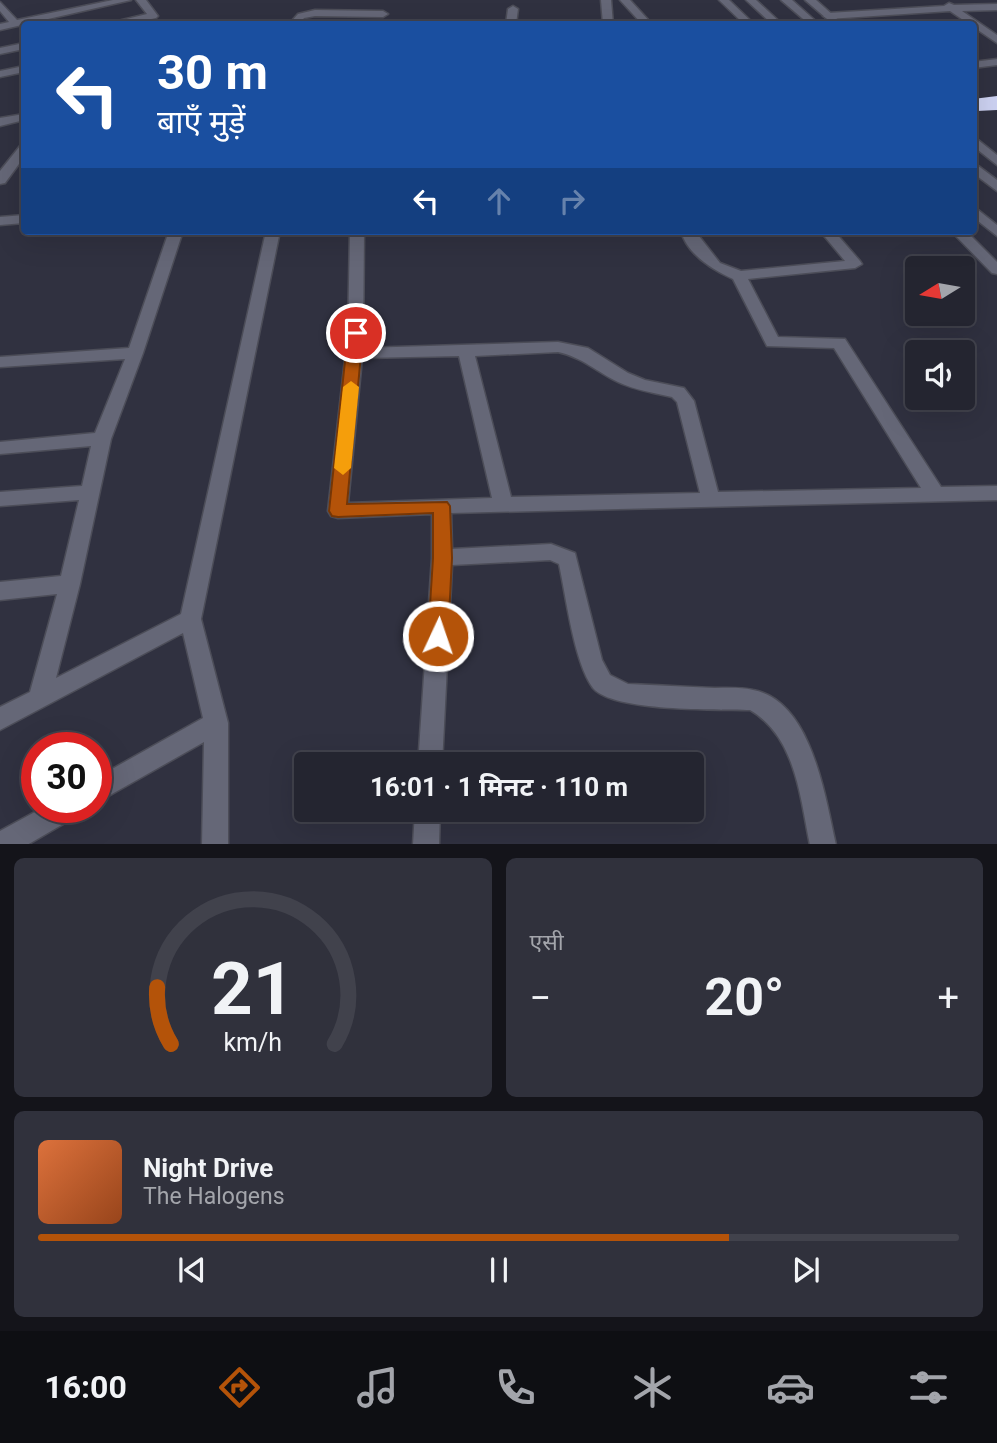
<!DOCTYPE html>
<html lang="hi">
<head>
<meta charset="utf-8">
<style>
	:root { --surface:#242530; --page:#30313c; --text:#f1f3f6; --muted:#a3a5ab; --line:#41424c; --accent:#b45309 }
	body { margin:0; font-family:Roboto,"Noto Sans Devanagari",sans-serif; background:var(--page); color:var(--text); height:100vh; display:flex; flex-direction:column; font-size:26px; white-space:nowrap }
	* { box-sizing:border-box; margin:0 }
	p { font-size:23px; color:var(--muted) }
	.icon { flex:none; width:38px; height:38px; fill:none; stroke:currentColor; stroke-width:2; stroke-linecap:round; stroke-linejoin:round }
	.map { position:relative; height:844px; overflow:hidden }
	.sheet { display:flex; flex-direction:column; gap:14px; padding:14px; background:#14141a; flex:1 }
	.sheet>* { flex:none }
	.banner { position:absolute; left:21px; top:21px; width:956px; height:214px; border-radius:7px; box-shadow:0 7px 28px #0002,0 0 0 2px var(--line); background:#1a4fa0; color:#fff; overflow:hidden }
	.needle { width:46px; rotate:259deg }
	.buttons { position:absolute; left:905px; top:256px; display:grid; gap:14px }
	.buttons a { display:grid; place-items:center; width:70px; height:70px; border-radius:7px; background:var(--surface); box-shadow:0 7px 28px #0002,0 0 0 2px var(--line); font-size:35px }
	.speed { position:absolute; left:21px; top:732px; display:flex; gap:14px; font-size:35px; font-weight:700; text-align:center }
	.speed>* { display:grid; place-content:center; width:91px; height:91px; border-radius:50%; background:var(--surface); box-shadow:0 7px 28px #0002,0 0 0 2px var(--line); line-height:1 }
	.speed .limit { border:10px solid #d22; background:#fff; color:#111 }
	.pin { position:absolute; display:grid; place-items:center; width:60px; height:60px; color:#fff; margin:-30px; border:4px solid #fff; border-radius:50%; box-shadow:0 2px 7px #0007 }
	.me { position:absolute; width:77px; margin:-38px; rotate:3deg; stroke-linejoin:round; filter:drop-shadow(0 0 5px #0008) }
	.turn { display:flex; align-items:center; gap:24px; height:147px; padding:0 21px; font-size:32px }
	.turn .icon { width:91px; height:91px; stroke-width:2.5 }
	.turn b { display:block; font-size:49px; line-height:60px }
	.lanes { display:flex; align-items:center; height:66px; padding:0 21px; background:#0003; justify-content:center; gap:35px; direction:ltr }
	.lanes .off { opacity:.35 }
	.big { font-size:52px; font-weight:700; line-height:1.1 }
	.sheet .widget { flex:1; display:flex; flex-direction:column; justify-content:center; gap:10px; min-width:0; padding:0 24px; border-radius:10px; background:var(--page) }
	.sheet .dial { align-items:center; gap:0 }
	.dial svg { height:182px; overflow:visible; fill:none; stroke:var(--line); stroke-width:7; stroke-linecap:round; text-anchor:middle }
	.dial text { fill:var(--text); stroke:none }
	.song { display:flex; align-items:center; gap:21px }
	.cover { width:84px; height:84px; border-radius:10px; background:linear-gradient(135deg,hsl(20 70% 55%),hsl(20 70% 35%)) }
	.played { height:7px; border-radius:4px; background:linear-gradient(90deg,var(--accent) 75%,var(--line) 75%) }
	.keys { display:flex; justify-content:space-around; direction:ltr }
	.heat { display:flex; justify-content:space-between; align-items:center; font-size:38px; direction:ltr }
	.sheet .tiles { flex:1; display:grid; gap:14px; grid-template-columns:1fr 1fr }
	.widget:last-child { grid-column:span 2 }
	.trip { position:absolute; left:294px; top:752px; width:410px; height:70px; border-radius:7px; background:var(--surface); box-shadow:0 7px 28px #0002,0 0 0 2px var(--line); font-weight:700; line-height:70px; text-align:center }
	.tab-bar { display:flex; height:112px; justify-content:space-around; align-items:center; background:#0e0f13; color:var(--muted) }
	.tab-bar .icon { width:49px; height:49px }
	.tab-bar .on { color:var(--accent) }
	.tab-bar b { font-size:32px; color:var(--text) }
	.map>svg:first-child { display:block }
	.building { fill:#ccd1f1 }
	.lines { fill:none; stroke-linecap:round; stroke-linejoin:round }
	.service-casing { stroke:#4c4d58; stroke-width:3 }
	.minor-casing { stroke:#4c4d58; stroke-width:3 }
	.tertiary-casing { stroke:#4c4d58; stroke-width:3 }
	.service { fill:#656777; fill-rule:evenodd }
	.minor { fill:#656777; fill-rule:evenodd }
	.tertiary { fill:#656777; fill-rule:evenodd }
	.route { fill:#b45309; stroke:#753606; stroke-width:2 }
	.slow { fill:#f59e0b }
</style>
</head>
<body>
<div class="map">
<svg width="997" height="845" viewBox="0 0 997 845">
	<rect width="100%" height="100%" fill="#303140"/>
	<path class="building" d="M997 96V110L977 111 973 108V99Z"/>
	<g class="lines">
		<defs>
			<path id="service" d="M805 0H816L843 24H833Z
				M973 136 997 155V165L973 146Z"/>
			<path id="minor" d="M113 0H131L0 30V24L9 22 0 11V2L17 20Z
				M136 0H146L158 16 156 18 128 24H112L114 22 147 14Z
				M601 0H611L613 24H603Z
				M620 0H630L652 24H642Z
				M719 0H729L754 24H744Z
				M949 3 954 5 997 4V10L962 11 997 35V43L950 11 828 19 823 16 828 13 944 6Z
				M513 6 518 9 516 24H506L508 9Z
				M315 10 383 11 388 14 383 17 315 16 304 18 299 24H289L298 14Z
				M24 43V49L0 54V48Z
				M997 59V65L973 68V62Z
				M24 66V72L0 77V71Z
				M24 114V120L0 126V118Z
				M24 145V157L5 183 0 184V171L20 146Z
				M24 215V223L0 225V217Z
				M169 231H183L143 353 111 439 80 584 56 678 181 614 266 231H280L201 619 228 723V845H202L204 742 96 803V778L203 718 183 633 0 730V707L30 692 57 594 0 600V582L61 576 79 500 0 506V492L82 486 91 446 0 454V442L95 433 125 359 0 367V357L129 348Z
				M350 231H364L363 348 558 342 588 348 628 373 645 380 684 388 694 401 718 492 921 488 834 348 767 346 733 279C713 270 687 254 681 231H695L720 263 741 271 845 261 820 231H834L860 261 862 264 855 268 748 279 778 337 845 339 941 487 997 486V500L451 513 452 549 551 544 575 553 602 660 610 675 628 684C657 685 686 687 715 688 727 688 741 687 753 690 812 701 825 797 836 845H810C800 797 796 737 750 710 717 709 613 712 593 688 574 663 566 596 559 564L550 560 452 565 442 765H418L432 558V514L338 518 331 516 328 511 348 333ZM558 352C582 357 597 372 618 382 635 390 654 393 672 397L677 402 700 493 511 497 475 356ZM459 356 492 498 348 503 362 358Z
				M951 231H966L997 262V274L992 273Z
				M44 807H80L77 816 27 845H0V831Z
				M415 810H440L439 845H413Z"/>
			<path id="tertiary" d="M746 0H756L782 24H772Z
				M781 0H792L819 24H809Z
				M973 162 997 180V191L973 173Z
				M973 206 997 225V236L973 217Z"/>
		</defs>
		<use href="#service" class="service-casing"/>
		<use href="#minor" class="minor-casing"/>
		<use href="#tertiary" class="tertiary-casing"/>
		<use href="#service" class="service"/>
		<use href="#minor" class="minor"/>
		<use href="#tertiary" class="tertiary"/>
	</g>
	<path class="route" d="M356 329 363 333 347 504 447 502 450 506 452 558 448 636 445 642 438 644 431 642 428 636 433 558V513L338 517 332 516 329 511 348 333Z"/>
	<path class="slow" d="M351 381 359 387 351 468 343 475 334 468 343 387Z"/>
</svg>
<div class="buttons">
<a><svg class="needle" viewBox="-14 -14 28 28"><path d="M0-13l5 13h-10z" fill="#e53935"/><path d="M0 13l5-13h-10z" fill="#a3a5ab"/></svg></a>
<a><svg class="icon" aria-label="sound" viewBox="0 0 24 24"><path d="M4 9h4l5-4v14l-5-4H4zM17 9q2 3 0 6"/></svg></a>
</div>
<div class="speed"><div class="limit">30</div></div>
<div class="pin" style="left:356px;top:333px;background:#d93025"><svg class="icon" aria-label="arrive" viewBox="0 0 24 24"><path d="M6 21V4h12l-3 4 3 4H6"/></svg></div>
<svg class="me" style="left:438px;top:636px" viewBox="-20 -20 40 40"><circle r="17" fill="#b45309" stroke="#fff" stroke-width="3"/><path d="M0-11L8 9 0 5-8 9z" fill="#fff"/></svg>
<div class="trip">16:01 · 1 मिनट · 110 m</div>
<div class="banner">
<div class="turn"><svg class="icon" aria-label="left" viewBox="0 0 24 24"><path d="M17 20v-9H6M10 6l-5 5 5 5"/></svg><div><b>30 m</b>बाएँ मुड़ें</div></div>
<div class="lanes"><svg class="icon" aria-label="left" viewBox="0 0 24 24"><path d="M17 20v-9H6M10 6l-5 5 5 5"/></svg><svg class="icon off" aria-label="ahead" viewBox="0 0 24 24"><path d="M12 20V5M6 11l6-6 6 6"/></svg><svg class="icon off" aria-label="right" viewBox="0 0 24 24"><path d="M7 20v-9h11M14 6l5 5-5 5"/></svg></div>
</div>
</div>
<section class="sheet">
<div class="tiles">
<div class="widget dial"><svg viewBox="0 0 100 80">
<path d="M14 69A42 42 0 1 1 86 69"/>
<path d="M14 69A42 42 0 0 1 8 44" stroke="#b45309"/>
<text x="50" y="56" font-size="32" font-weight="700">21</text>
<text x="50" y="72" font-size="11">km/h</text>
</svg></div>
<div class="widget"><p>एसी</p>
<div class="heat"><a>−</a><b class="big">20°</b><a>+</a></div>
</div>
<div class="widget">
<div class="song"><i class="cover"></i><div><b>Night Drive</b><p>The Halogens</p></div></div>
<div class="played"></div>
<div class="keys"><svg class="icon" aria-label="previous" viewBox="0 0 24 24"><path d="M18 5L8 12l10 7zM5 5v14"/></svg><svg class="icon" aria-label="pause" viewBox="0 0 24 24"><path d="M8 5v14M16 5v14"/></svg><svg class="icon" aria-label="next" viewBox="0 0 24 24"><path d="M6 5l10 7-10 7zM19 5v14"/></svg></div>
</div>
</div>
</section>
<nav class="tab-bar">
<b>16:00</b>
<svg class="icon on" aria-label="directions" viewBox="0 0 24 24"><path d="M12 3l9 9-9 9-9-9zM9 14v-3h6M13 9l2 2-2 2"/></svg>
<svg class="icon" aria-label="music" viewBox="0 0 24 24"><path d="M9 18V5l10-2v13"/><circle cx="6" cy="18" r="3"/><circle cx="16" cy="16" r="3"/></svg>
<svg class="icon" aria-label="phone" viewBox="0 0 24 24"><path d="M5 4h4l2 5-3 2q2 4 5 5l2-3 5 2v4C11 20 4 13 5 4z"/></svg>
<svg class="icon" aria-label="climate" viewBox="0 0 24 24"><path d="M12 3v18M4 7l16 10M4 17L20 7"/></svg>
<svg class="icon" aria-label="car" viewBox="0 0 24 24"><path d="M5 17H2v-5l4-1 3-4h7l3 4 3 1v5h-3M9 17h6M6 11h13"/><circle cx="7" cy="17" r="2"/><circle cx="17" cy="17" r="2"/></svg>
<svg class="icon" aria-label="filters" viewBox="0 0 24 24"><path d="M4 7h16M4 17h16"/><circle cx="9" cy="7" r="2"/><circle cx="15" cy="17" r="2"/></svg>
</nav>
</body>
</html>
